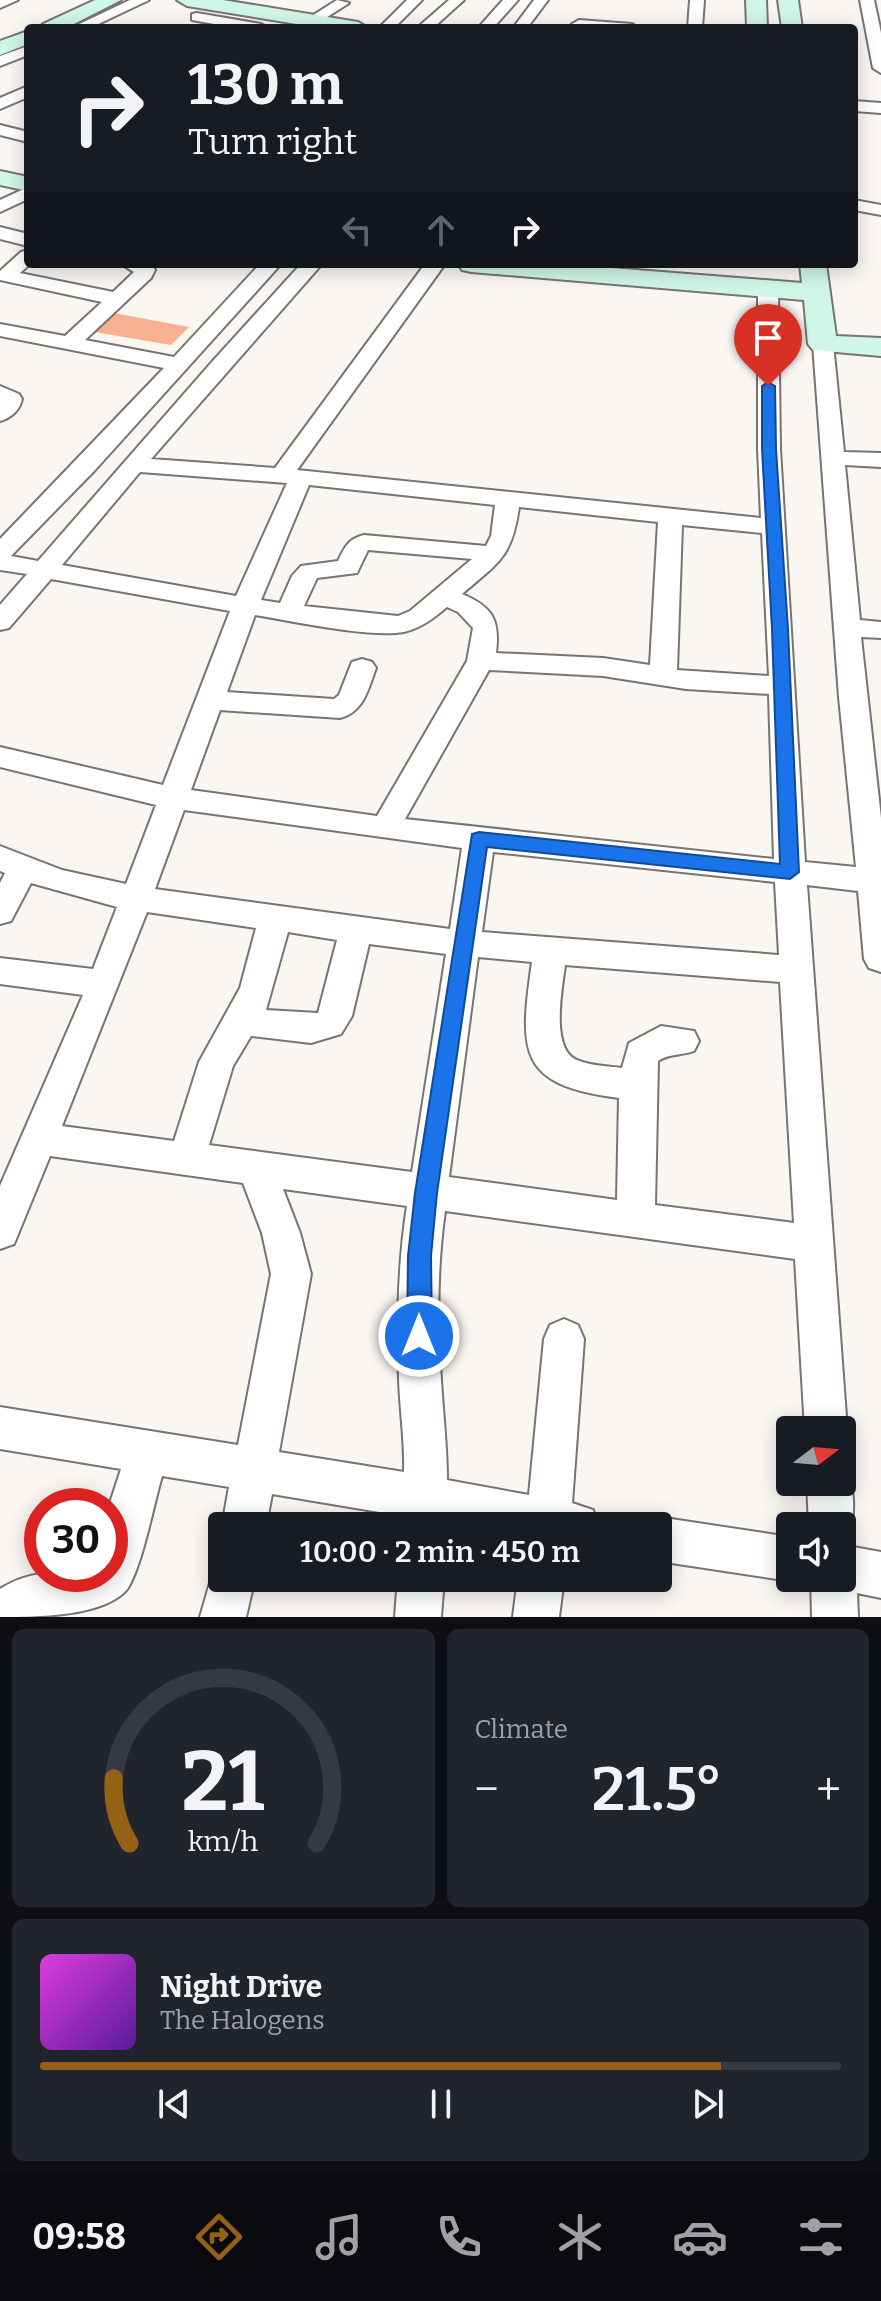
<!DOCTYPE html>
<html lang="en">
<head>
<meta charset="utf-8">
<style>
	:root { --surface:#171b24; --page:#20242c; --text:#f1f3f6; --muted:#9ea1a6; --line:#363941; --accent:#956115 }
	body { margin:0; font-family:Bitter,serif; background:var(--page); color:var(--text); height:100vh; display:flex; flex-direction:column; font-size:30px; white-space:nowrap }
	* { box-sizing:border-box; margin:0 }
	p { font-size:26px; color:var(--muted) }
	.icon { flex:none; width:44px; height:44px; fill:none; stroke:currentColor; stroke-width:2; stroke-linecap:round; stroke-linejoin:round }
	.map { position:relative; height:1617px; overflow:hidden }
	.sheet { display:flex; flex-direction:column; gap:12px; padding:12px; background:#0d0f14; flex:1 }
	.sheet>* { flex:none }
	.hud { position:absolute; left:24px; top:24px; width:834px; height:244px; border-radius:8px; box-shadow:0 4px 20px #0003; background:#171b24; color:var(--text); overflow:hidden }
	.needle { width:52px; rotate:74deg }
	.buttons { position:absolute; left:776px; top:1416px; display:grid; gap:16px }
	.buttons a { display:grid; place-items:center; width:80px; height:80px; border-radius:8px; background:var(--surface); box-shadow:0 4px 20px #0003; font-size:40px }
	.speed { position:absolute; left:24px; top:1488px; display:flex; gap:16px; font-size:40px; font-weight:700; text-align:center }
	.speed>* { display:grid; place-content:center; width:104px; height:104px; border-radius:50%; background:var(--surface); box-shadow:0 4px 20px #0003; line-height:1 }
	.speed .limit { border:12px solid #d22; background:#fff; color:#111 }
	.pin { position:absolute; display:grid; place-items:center; width:68px; height:68px; color:#fff; margin:-82px -34px; border-radius:50% 50% 50% 0; rotate:-45deg; box-shadow:0 0 8px #0007 }
	.pin .icon { rotate:45deg }
	.me { position:absolute; width:88px; margin:-44px; rotate:0deg; stroke-linejoin:round; filter:drop-shadow(0 0 6px #0008) }
	.turn { display:flex; align-items:center; gap:28px; height:168px; padding:0 32px; font-size:36px }
	.turn .icon { width:104px; height:104px; stroke-width:2.5 }
	.turn b { display:block; font-size:56px; line-height:68px }
	.lanes { display:flex; align-items:center; height:76px; padding:0 32px; background:#0003; justify-content:center; gap:40px; direction:ltr }
	.lanes .off { opacity:.35 }
	.big { font-size:60px; font-weight:600; line-height:1.1 }
	.sheet .card { flex:1; display:flex; flex-direction:column; justify-content:center; gap:12px; min-width:0; padding:0 28px; border-radius:12px; background:var(--page) }
	.sheet .dial { align-items:center; gap:0 }
	.dial svg { height:208px; overflow:visible; fill:none; stroke:var(--line); stroke-width:7; stroke-linecap:round; text-anchor:middle }
	.dial text { fill:var(--text); stroke:none }
	.song { display:flex; align-items:center; gap:24px }
	.cover { width:96px; height:96px; border-radius:12px; background:linear-gradient(135deg,hsl(300 70% 55%),hsl(270 70% 35%)) }
	.played { height:8px; border-radius:4px; background:linear-gradient(90deg,var(--accent) 85%,var(--line) 85%) }
	.keys { display:flex; justify-content:space-around; direction:ltr }
	.heat { display:flex; justify-content:space-between; align-items:center; font-size:44px; direction:ltr }
	.sheet .tiles { flex:1; display:grid; gap:12px; grid-template-columns:1fr 1fr }
	.card:last-child { grid-column:span 2 }
	.trip { position:absolute; left:208px; top:1512px; width:464px; height:80px; border-radius:8px; background:var(--surface); box-shadow:0 4px 20px #0003; font-weight:600; line-height:80px; text-align:center }
	.menu { display:flex; height:128px; justify-content:space-around; align-items:center; background:#090b0e; color:var(--muted) }
	.menu .icon { width:56px; height:56px }
	.menu .selected { color:var(--accent) }
	.menu b { font-size:36px; color:var(--text) }
	.map>svg:first-child { display:block }
	.building { fill:#f6b190 }
	.lines { fill:none; stroke-linecap:round; stroke-linejoin:round }
	.street-casing { stroke:#777471; stroke-width:4 }
	.secondary-casing { stroke:#777471; stroke-width:4 }
	.street { fill:#fff; fill-rule:evenodd }
	.secondary { fill:#d0f6e8; fill-rule:evenodd }
	.route { fill:#1a73e8; stroke:#114b97; stroke-width:2 }
</style>
</head>
<body>
<div class="map">
<svg width="881" height="1617" viewBox="0 0 881 1617">
	<rect width="100%" height="100%" fill="#faf7f3"/>
	<path class="building" d="M108 312 189 327 171 345 89 331Z"/>
	<g class="lines">
		<defs>
			<path id="street" d="M0 0H18L0 8Z
				M130 0H149L90 28H71Z
				M337 0 349 3 310 28H293Z
				M407 0H422L394 28H379Z
				M449 0H464L433 28H417Z
				M503 0H518L493 28H478Z
				M534 0H548L527 28H513Z
				M690 0H704L702 28H688Z
				M860 0H874L881 33V73L873 68Z
				M197 13 261 24 268 28H236L192 20V14Z
				M579 20 632 24 639 28 574 27 572 24Z
				M28 46V55L0 66V56Z
				M28 86V97L0 109V98Z
				M854 101 881 103V113L854 111Z
				M0 125 28 132V142L0 135Z
				M28 187V199L0 212V200Z
				M854 200 881 205V215L854 210Z
				M0 227 28 234V246L0 239Z
				M28 250 30 264 20 273 113 292 134 272 121 264 152 266 155 270 151 278 85 340 174 357 260 264H281L95 470 11 556 38 561 211 363 301 264H322L151 459 275 468 425 264H445L297 470 761 518 758 449V291L761 287H775L778 291 780 449 805 862 856 867 839 697 813 344 823 338 833 344 844 452 881 453V467L845 465 860 620 881 622V638L861 637 881 818V972L869 968 864 959 858 891 807 885 847 1430 842 1443V1430H805L795 1259 445 1211C437 1267 437 1324 441 1380 443 1414 447 1446 447 1480L529 1495 544 1339 550 1325 564 1319 578 1325 584 1339 572 1503 593 1510 599 1526H403V1516L272 1494 266 1526H222L229 1487 162 1476C153 1507 143 1562 128 1588 106 1617 35 1617 0 1617V1589C35 1566 69 1574 110 1574L109 1506 121 1469 0 1449V1407L238 1445 271 1274 262 1233 243 1183 50 1156 14 1244 0 1249V1186L83 995 0 984V958L93 969 117 907 31 883 11 921 0 924V883L5 873 0 871V846L62 870 126 884 156 805 0 767V747L163 785 230 611 51 579 9 628 0 630V605L27 574 0 570V539L164 368 0 336V324L65 336 102 302 0 280V271L21 252ZM140 472 287 483 236 596 62 565ZM309 485 495 505 491 536 486 546 364 535C348 539 345 547 338 561L301 566 292 576 280 603 261 600ZM519 507 658 522 650 665 603 658 496 653C500 620 493 607 462 594 498 563 512 558 519 507ZM682 525 762 533 769 676 677 670ZM368 550 472 559 410 611 398 616 304 606 317 578 357 573ZM447 607 458 612 473 628 467 661 377 816 191 790 220 710 340 718C364 712 368 689 376 668L372 662 362 659 352 662 339 695 334 699 227 692 255 615C292 621 369 638 404 632 421 628 434 618 447 607ZM489 670 603 676 686 689 769 694 774 859 405 819ZM184 810 462 848 450 929 155 889ZM493 852 775 882 779 955 482 932ZM147 912 256 928 240 988 199 1062 174 1141 62 1126ZM288 932 337 940 318 1013 266 1010ZM369 944 446 954 412 1172 209 1145 233 1066 251 1036 311 1043 341 1034 352 1016ZM478 957 532 962C519 1053 518 1085 619 1098L617 1200 449 1177ZM565 965 780 982 794 1223 655 1205 658 1061C669 1053 681 1056 694 1051L699 1041 694 1031 661 1026 629 1043 622 1068C608 1066 591 1066 577 1060 550 1049 562 989 565 965ZM283 1189 407 1206C398 1263 397 1321 399 1379 400 1411 405 1441 404 1472L279 1452 311 1274 300 1233Z
				M0 386 19 394 22 399C20 410 11 418 0 421Z
				M842 1466C857 1484 855 1520 847 1542L842 1544V1526H809L807 1482H842Z
				M658 1517 790 1537V1578H798L790 1581 658 1561V1526H641Z
				M842 1545 881 1552V1598L857 1593 858 1617H812L811 1578H842Z
				M222 1559V1578H255L246 1617H200L216 1562Z
				M398 1578H444L441 1617H395Z
				M518 1578H564L559 1617H513Z"/>
			<path id="secondary" d="M95 0H121L66 28H40L43 24Z
				M177 0H223L358 22 368 28H321L187 6Z
				M746 0H766L767 28H747Z
				M778 0H798L802 28H782Z
				M28 31V44L0 55V41Z
				M0 171 28 177V191L0 185Z
				M458 264H560L802 283 800 264H826L836 336 881 338V356L813 350 808 344 804 300 471 272 462 270Z"/>
		</defs>
		<use href="#street" class="street-casing"/>
		<use href="#secondary" class="secondary-casing"/>
		<use href="#street" class="street"/>
		<use href="#secondary" class="secondary"/>
	</g>
	<path class="route" d="M768 382 775 386 776 449 788 629 799 872 790 879 487 847 437 1193 431 1256 432 1336 428 1345 419 1348 411 1345 407 1336 408 1256 415 1193 472 834 479 832 780 864 772 629 762 449V386Z"/>
</svg>
<div class="buttons">
<a><svg class="needle" viewBox="-14 -14 28 28"><path d="M0-13l5 13h-10z" fill="#e53935"/><path d="M0 13l5-13h-10z" fill="#9ea1a6"/></svg></a>
<a><svg class="icon" aria-label="sound" viewBox="0 0 24 24"><path d="M4 9h4l5-4v14l-5-4H4zM17 9q2 3 0 6"/></svg></a>
</div>
<div class="speed"><div class="limit">30</div></div>
<div class="pin" style="left:768px;top:386px;background:#d93025"><svg class="icon" aria-label="arrive" viewBox="0 0 24 24"><path d="M6 21V4h12l-3 4 3 4H6"/></svg></div>
<svg class="me" style="left:419px;top:1336px" viewBox="-20 -20 40 40"><circle r="17" fill="#1a73e8" stroke="#fff" stroke-width="3"/><path d="M0-11L8 9 0 5-8 9z" fill="#fff"/></svg>
<div class="trip">10:00 · 2 min · 450 m</div>
<div class="hud">
<div class="turn"><svg class="icon" aria-label="right" viewBox="0 0 24 24"><path d="M7 20v-9h11M14 6l5 5-5 5"/></svg><div><b>130 m</b>Turn right</div></div>
<div class="lanes"><svg class="icon off" aria-label="left" viewBox="0 0 24 24"><path d="M17 20v-9H6M10 6l-5 5 5 5"/></svg><svg class="icon off" aria-label="ahead" viewBox="0 0 24 24"><path d="M12 20V5M6 11l6-6 6 6"/></svg><svg class="icon" aria-label="right" viewBox="0 0 24 24"><path d="M7 20v-9h11M14 6l5 5-5 5"/></svg></div>
</div>
</div>
<section class="sheet">
<div class="tiles">
<div class="card dial"><svg viewBox="0 0 100 80">
<path d="M14 69A42 42 0 1 1 86 69"/>
<path d="M14 69A42 42 0 0 1 8 44" stroke="#956115"/>
<text x="50" y="56" font-size="32" font-weight="700">21</text>
<text x="50" y="72" font-size="11">km/h</text>
</svg></div>
<div class="card"><p>Climate</p>
<div class="heat"><a>−</a><b class="big">21.5°</b><a>+</a></div>
</div>
<div class="card">
<div class="song"><i class="cover"></i><div><b>Night Drive</b><p>The Halogens</p></div></div>
<div class="played"></div>
<div class="keys"><svg class="icon" aria-label="previous" viewBox="0 0 24 24"><path d="M18 5L8 12l10 7zM5 5v14"/></svg><svg class="icon" aria-label="pause" viewBox="0 0 24 24"><path d="M8 5v14M16 5v14"/></svg><svg class="icon" aria-label="next" viewBox="0 0 24 24"><path d="M6 5l10 7-10 7zM19 5v14"/></svg></div>
</div>
</div>
</section>
<nav class="menu">
<b>09:58</b>
<svg class="icon selected" aria-label="directions" viewBox="0 0 24 24"><path d="M12 3l9 9-9 9-9-9zM9 14v-3h6M13 9l2 2-2 2"/></svg>
<svg class="icon" aria-label="music" viewBox="0 0 24 24"><path d="M9 18V5l10-2v13"/><circle cx="6" cy="18" r="3"/><circle cx="16" cy="16" r="3"/></svg>
<svg class="icon" aria-label="phone" viewBox="0 0 24 24"><path d="M5 4h4l2 5-3 2q2 4 5 5l2-3 5 2v4C11 20 4 13 5 4z"/></svg>
<svg class="icon" aria-label="climate" viewBox="0 0 24 24"><path d="M12 3v18M4 7l16 10M4 17L20 7"/></svg>
<svg class="icon" aria-label="car" viewBox="0 0 24 24"><path d="M5 17H2v-5l4-1 3-4h7l3 4 3 1v5h-3M9 17h6M6 11h13"/><circle cx="7" cy="17" r="2"/><circle cx="17" cy="17" r="2"/></svg>
<svg class="icon" aria-label="filters" viewBox="0 0 24 24"><path d="M4 7h16M4 17h16"/><circle cx="9" cy="7" r="2"/><circle cx="15" cy="17" r="2"/></svg>
</nav>
</body>
</html>
